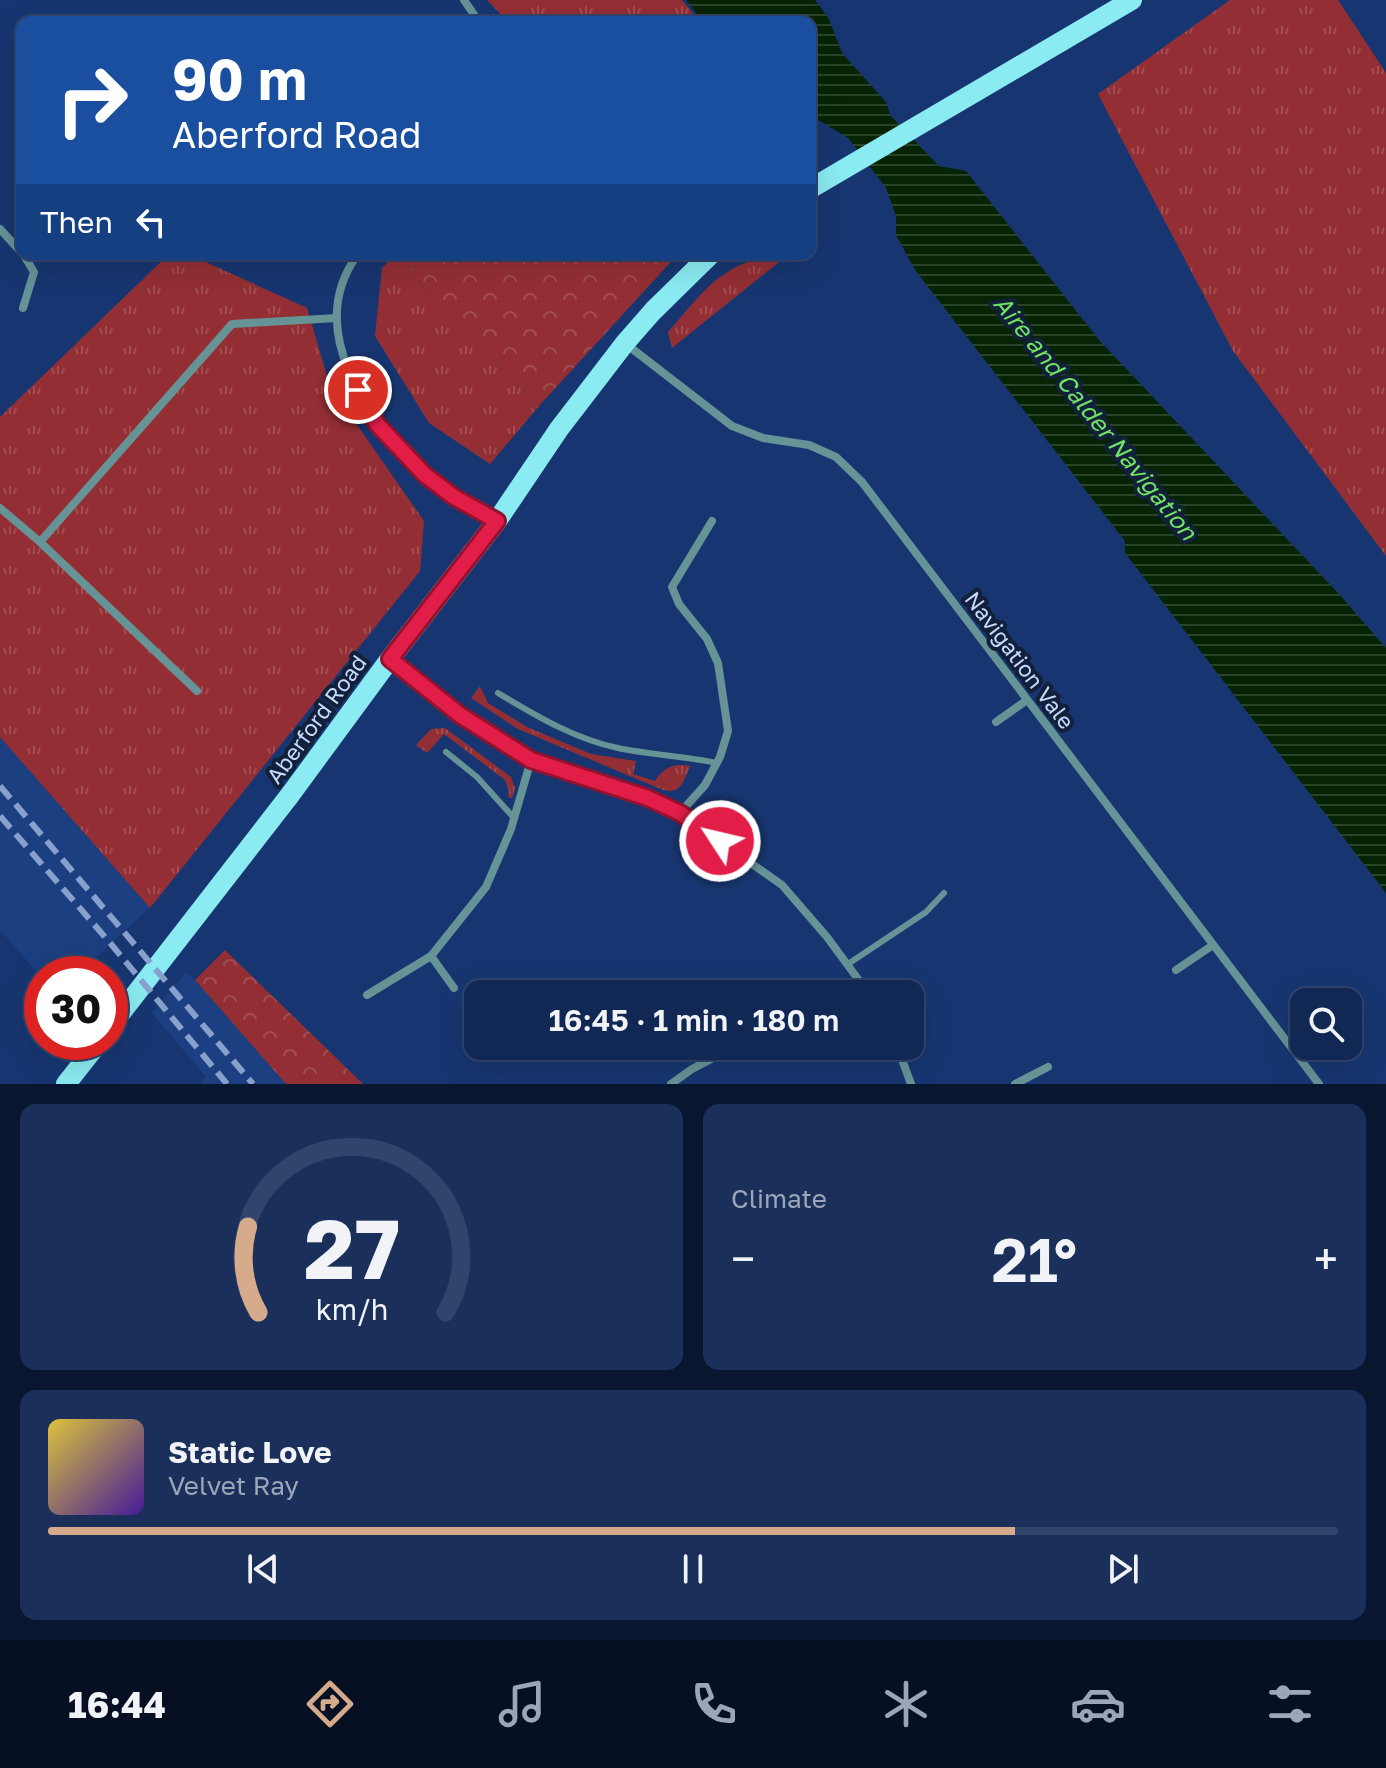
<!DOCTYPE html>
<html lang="en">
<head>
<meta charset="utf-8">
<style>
	:root { --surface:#112855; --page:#1a305b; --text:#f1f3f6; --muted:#9ca6b9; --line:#30446c; --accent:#d6ab8b }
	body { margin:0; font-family:"Golos Text",sans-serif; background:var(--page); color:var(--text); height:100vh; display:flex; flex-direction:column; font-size:30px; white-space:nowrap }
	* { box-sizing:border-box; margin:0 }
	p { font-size:26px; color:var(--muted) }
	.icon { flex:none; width:44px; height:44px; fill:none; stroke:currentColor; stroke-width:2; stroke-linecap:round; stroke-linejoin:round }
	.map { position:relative; height:1084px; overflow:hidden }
	.panel { display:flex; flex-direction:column; gap:20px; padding:20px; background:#09162f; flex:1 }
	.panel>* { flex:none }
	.hud { position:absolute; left:16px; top:16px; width:800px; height:244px; border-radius:16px; box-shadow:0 8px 32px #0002,0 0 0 2px var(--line); background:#1a4fa0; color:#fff; overflow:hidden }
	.buttons { position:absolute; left:1290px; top:988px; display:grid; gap:16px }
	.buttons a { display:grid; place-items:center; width:72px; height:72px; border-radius:16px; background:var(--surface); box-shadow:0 8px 32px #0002,0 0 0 2px var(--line); font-size:40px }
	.speed { position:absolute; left:24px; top:956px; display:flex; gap:16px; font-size:40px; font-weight:700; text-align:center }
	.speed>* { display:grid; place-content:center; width:104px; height:104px; border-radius:50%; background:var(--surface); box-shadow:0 8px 32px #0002,0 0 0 2px var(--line); line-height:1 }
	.speed .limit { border:12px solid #d22; background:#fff; color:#111 }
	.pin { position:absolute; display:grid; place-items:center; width:68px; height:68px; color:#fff; margin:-34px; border:4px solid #fff; border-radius:50%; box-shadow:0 2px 8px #0007 }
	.me { position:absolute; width:88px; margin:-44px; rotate:305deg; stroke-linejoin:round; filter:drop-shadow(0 0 6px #0008) }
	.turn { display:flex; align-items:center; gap:28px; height:168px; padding:0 24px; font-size:36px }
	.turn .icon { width:104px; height:104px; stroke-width:2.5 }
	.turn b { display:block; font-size:56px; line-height:68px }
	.then { display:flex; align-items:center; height:76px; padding:0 24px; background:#0003; gap:16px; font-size:30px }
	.big { font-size:60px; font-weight:600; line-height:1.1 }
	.panel .tile { flex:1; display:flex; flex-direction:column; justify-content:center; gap:12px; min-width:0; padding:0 28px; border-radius:16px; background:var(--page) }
	.panel .dial { align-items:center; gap:0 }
	.dial svg { height:208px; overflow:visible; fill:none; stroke:var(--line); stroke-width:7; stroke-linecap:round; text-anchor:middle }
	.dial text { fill:var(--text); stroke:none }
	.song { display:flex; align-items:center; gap:24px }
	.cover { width:96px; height:96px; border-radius:12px; background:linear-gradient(135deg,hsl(50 70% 55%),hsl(260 70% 35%)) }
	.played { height:8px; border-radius:4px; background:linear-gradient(90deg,var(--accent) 75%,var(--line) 75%) }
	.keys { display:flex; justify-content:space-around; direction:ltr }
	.heat { display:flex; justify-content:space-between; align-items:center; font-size:44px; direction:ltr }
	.panel .tiles { flex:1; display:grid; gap:20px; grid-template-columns:1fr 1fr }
	.tile:last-child { grid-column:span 2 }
	.trip { position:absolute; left:464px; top:980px; width:460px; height:80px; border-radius:16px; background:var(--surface); box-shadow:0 8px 32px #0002,0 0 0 2px var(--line); font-weight:600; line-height:80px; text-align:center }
	.dock { display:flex; height:128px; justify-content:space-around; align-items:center; background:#071022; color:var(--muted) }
	.dock .icon { width:56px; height:56px }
	.dock .current { color:var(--accent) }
	.dock b { font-size:36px; color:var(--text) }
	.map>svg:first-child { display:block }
	.built { fill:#1c3f81 }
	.grass { fill:url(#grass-tufts) }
	.forest { fill:url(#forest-crowns) }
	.water { fill:url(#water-rules) }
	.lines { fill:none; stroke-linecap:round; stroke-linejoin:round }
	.service { stroke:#669396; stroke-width:6 }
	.minor { stroke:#669396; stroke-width:8 }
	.primary { stroke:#8bebf2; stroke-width:20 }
	.rail { stroke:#88a0cc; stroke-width:6; stroke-dasharray:16 8; stroke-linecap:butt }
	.route-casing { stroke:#92132f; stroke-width:20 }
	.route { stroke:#e11d48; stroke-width:14 }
	.labels { text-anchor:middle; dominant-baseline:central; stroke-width:8; stroke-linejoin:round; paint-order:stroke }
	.street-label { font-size:22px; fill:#c6dafe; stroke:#12203a }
	.water-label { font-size:24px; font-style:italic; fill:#71e362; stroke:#12203a }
</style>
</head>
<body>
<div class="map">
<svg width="1386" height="1084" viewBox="0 0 1386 1084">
	<defs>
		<pattern id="grass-tufts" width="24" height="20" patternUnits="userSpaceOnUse" patternTransform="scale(2)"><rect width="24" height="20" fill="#932f34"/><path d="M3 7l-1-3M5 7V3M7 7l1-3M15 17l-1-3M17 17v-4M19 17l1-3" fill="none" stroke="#a14d52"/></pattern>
		<pattern id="forest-crowns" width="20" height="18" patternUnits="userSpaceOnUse" patternTransform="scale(2)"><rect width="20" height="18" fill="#932f34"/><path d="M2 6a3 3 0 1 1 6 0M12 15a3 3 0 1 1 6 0" fill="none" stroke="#a14d52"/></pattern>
		<pattern id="water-rules" width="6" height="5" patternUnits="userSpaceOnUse" patternTransform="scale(2)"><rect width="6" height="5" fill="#062403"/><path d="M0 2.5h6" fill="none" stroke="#294329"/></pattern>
	</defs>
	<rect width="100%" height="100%" fill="#173671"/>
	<path class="built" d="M0 737 150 908 78 974H42V978L0 930Z
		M186 972 195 980 286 1084H199L206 1077 152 1013Z"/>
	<path class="grass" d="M487 0H682L700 22H508Z
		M1230 0H1338L1386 73V556L1233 351 1098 94Z
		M169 254H188L307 308 330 386 424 521 420 571 150 908 0 737V417Z
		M396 254H425L409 273 539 406 490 464 429 423 375 336 382 268Z
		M761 258H784L672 348 668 332C699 298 714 270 761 258Z
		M480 686 488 703 527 727 591 754 636 761 633 774 655 781C664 767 674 763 690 766 684 780 681 795 663 790L518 729 471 698Z
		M445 728 511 777 515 788 512 798 508 797 509 791 505 780 444 734 427 753 416 745 431 729Z"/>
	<path class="forest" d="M425 254H678L539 406 409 273Z
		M225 950 363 1084H286L195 980Z"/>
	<path class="water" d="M686 0H815L829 19 842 53 886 102 890 115 939 166 966 171 1099 340 1339 594 1386 648V893L1125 553V541L915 270 896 235V216L886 188 848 138 810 115V22H703Z"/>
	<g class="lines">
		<path class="service" d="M498 693C535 715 574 739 618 748 651 755 684 756 717 763
			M446 752 477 777 514 818
			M848 964 926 912 944 893"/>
		<path class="minor" d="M464 0 479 22
			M0 229 22 253
			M358 254C302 330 369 421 425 474 446 494 472 507 497 521
			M23 308 34 272 23 254
			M626 344 732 426 763 438 809 445 836 457 862 482 1319 1084
			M0 508 40 542
			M390 660 460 715 531 760 648 798 680 813 782 885 827 937 869 994
			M197 691 40 542 232 324 337 318
			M996 722 1027 700
			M680 813 705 785 720 757 728 731 718 663 707 639 679 604 672 587 712 521
			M431 956 454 988
			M1176 970 1213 945
			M367 995 431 956 486 887 511 829 531 760
			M897 1046 911 1084
			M671 1084 692 1069 736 1046
			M1015 1084 1048 1067"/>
		<path class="primary" d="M810 189 1132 0
			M110 1027 290 795 390 659 497 521 559 429 625 343 653 311 711 254
			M66 1084 99 1042"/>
		<path class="rail" d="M0 786 253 1084
			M0 816 111 944 227 1084"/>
	</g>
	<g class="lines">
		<defs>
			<path id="route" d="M358 390 377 424 425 475 454 497 497 521 390 659 460 715 531 760 648 798 680 813 720 841"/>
		</defs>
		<use href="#route" class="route-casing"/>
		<use href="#route" class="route"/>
	</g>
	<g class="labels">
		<g class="street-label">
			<text transform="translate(1020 660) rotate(53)">Navigation Vale</text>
			<text transform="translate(316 719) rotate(-54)">Aberford Road</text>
		</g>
		<g class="water-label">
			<text transform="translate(1096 417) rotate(51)">Aire and Calder Navigation</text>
		</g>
	</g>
</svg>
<div class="buttons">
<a><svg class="icon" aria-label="search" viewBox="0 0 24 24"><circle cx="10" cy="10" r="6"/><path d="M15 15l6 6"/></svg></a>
</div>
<div class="speed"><div class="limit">30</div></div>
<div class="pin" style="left:358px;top:390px;background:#d93025"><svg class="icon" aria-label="arrive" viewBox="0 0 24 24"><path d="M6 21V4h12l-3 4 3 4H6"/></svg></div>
<svg class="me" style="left:720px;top:841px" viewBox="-20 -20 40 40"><circle r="17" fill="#e11d48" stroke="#fff" stroke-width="3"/><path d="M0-11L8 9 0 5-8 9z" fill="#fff"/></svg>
<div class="trip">16:45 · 1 min · 180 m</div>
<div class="hud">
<div class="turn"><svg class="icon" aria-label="right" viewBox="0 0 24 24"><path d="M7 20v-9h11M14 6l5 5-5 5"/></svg><div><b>90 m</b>Aberford Road</div></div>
<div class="then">Then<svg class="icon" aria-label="left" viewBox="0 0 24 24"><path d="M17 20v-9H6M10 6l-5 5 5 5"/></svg></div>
</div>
</div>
<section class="panel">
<div class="tiles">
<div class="tile dial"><svg viewBox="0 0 100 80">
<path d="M14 69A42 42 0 1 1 86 69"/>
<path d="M14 69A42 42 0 0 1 10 36" stroke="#d6ab8b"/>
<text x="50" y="56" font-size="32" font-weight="700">27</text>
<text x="50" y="72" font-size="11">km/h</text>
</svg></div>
<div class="tile"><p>Climate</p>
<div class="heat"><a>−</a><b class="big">21°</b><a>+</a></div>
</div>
<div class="tile">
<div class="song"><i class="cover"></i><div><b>Static Love</b><p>Velvet Ray</p></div></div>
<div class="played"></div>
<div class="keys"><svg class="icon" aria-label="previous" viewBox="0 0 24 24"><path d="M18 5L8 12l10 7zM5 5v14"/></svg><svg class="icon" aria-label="pause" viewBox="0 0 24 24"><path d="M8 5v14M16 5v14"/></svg><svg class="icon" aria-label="next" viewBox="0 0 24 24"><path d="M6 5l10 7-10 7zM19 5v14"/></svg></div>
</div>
</div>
</section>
<nav class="dock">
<b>16:44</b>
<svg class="icon current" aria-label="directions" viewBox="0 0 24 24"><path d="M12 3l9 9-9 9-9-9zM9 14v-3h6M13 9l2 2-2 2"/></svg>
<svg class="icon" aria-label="music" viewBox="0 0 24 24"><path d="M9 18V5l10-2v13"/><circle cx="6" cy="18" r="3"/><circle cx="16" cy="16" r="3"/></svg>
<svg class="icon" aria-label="phone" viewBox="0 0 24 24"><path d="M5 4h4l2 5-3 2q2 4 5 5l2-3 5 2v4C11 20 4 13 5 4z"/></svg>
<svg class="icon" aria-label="climate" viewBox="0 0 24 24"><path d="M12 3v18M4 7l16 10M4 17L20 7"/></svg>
<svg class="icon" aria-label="car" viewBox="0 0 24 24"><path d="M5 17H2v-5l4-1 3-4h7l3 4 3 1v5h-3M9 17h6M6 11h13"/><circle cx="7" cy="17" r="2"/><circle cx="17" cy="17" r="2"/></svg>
<svg class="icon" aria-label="filters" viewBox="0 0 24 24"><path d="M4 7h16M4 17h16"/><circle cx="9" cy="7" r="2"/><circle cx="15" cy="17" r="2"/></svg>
</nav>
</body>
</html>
